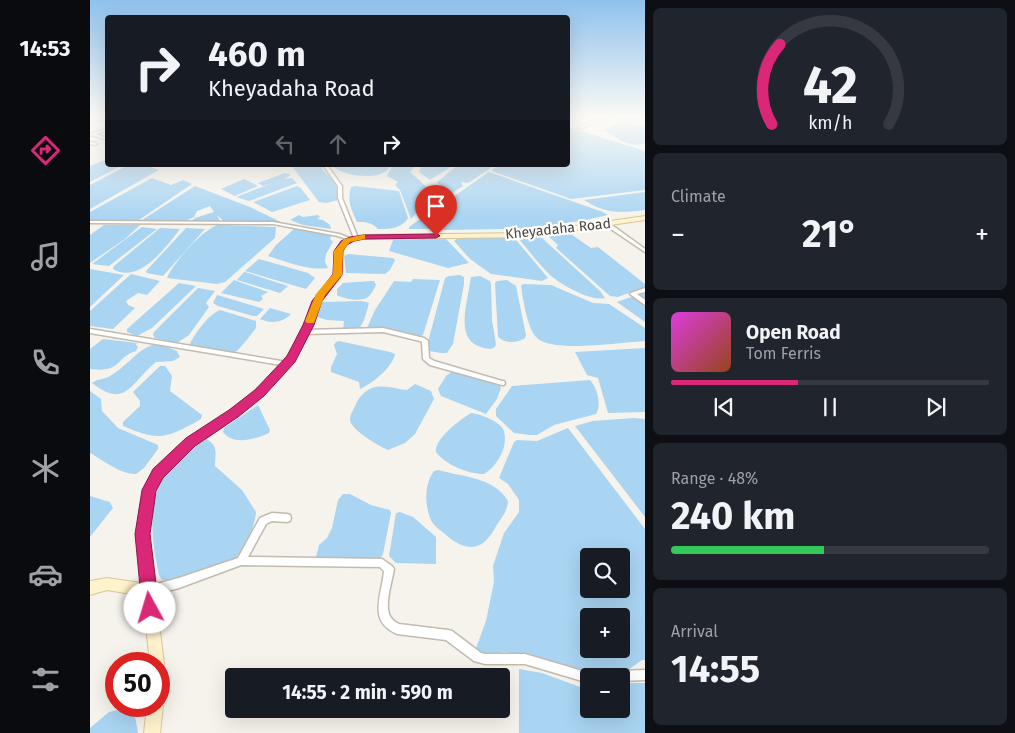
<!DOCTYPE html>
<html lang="en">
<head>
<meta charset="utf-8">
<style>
	:root { --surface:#171b24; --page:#20242c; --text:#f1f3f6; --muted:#9ea1a6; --line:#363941; --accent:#db2777 }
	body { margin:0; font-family:"Fira Sans",sans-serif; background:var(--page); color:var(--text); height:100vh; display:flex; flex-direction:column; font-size:19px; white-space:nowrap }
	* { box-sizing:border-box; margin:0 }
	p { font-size:16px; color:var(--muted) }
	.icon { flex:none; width:28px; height:28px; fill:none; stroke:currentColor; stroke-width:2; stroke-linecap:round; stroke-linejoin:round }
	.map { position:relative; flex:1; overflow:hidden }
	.drawer { display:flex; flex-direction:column; gap:8px; padding:8px; background:#0d0f14; width:370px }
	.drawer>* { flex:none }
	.guide { position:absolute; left:15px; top:15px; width:465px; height:152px; border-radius:5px; box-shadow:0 5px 20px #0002; background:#171b24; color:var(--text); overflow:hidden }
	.controls { position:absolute; left:490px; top:548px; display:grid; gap:10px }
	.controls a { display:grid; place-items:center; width:50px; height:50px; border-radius:5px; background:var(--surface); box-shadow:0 5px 20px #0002; font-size:25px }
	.speed { position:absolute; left:15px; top:652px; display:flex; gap:10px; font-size:25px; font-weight:700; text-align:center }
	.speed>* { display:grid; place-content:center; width:65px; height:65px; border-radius:50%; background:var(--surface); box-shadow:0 5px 20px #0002; line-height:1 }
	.speed .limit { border:8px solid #d22; background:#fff; color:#111 }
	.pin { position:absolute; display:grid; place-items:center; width:42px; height:42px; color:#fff; margin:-51px -21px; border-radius:50% 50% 50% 0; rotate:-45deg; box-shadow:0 0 5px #0007 }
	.pin .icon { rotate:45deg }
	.me { position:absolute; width:55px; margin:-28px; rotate:354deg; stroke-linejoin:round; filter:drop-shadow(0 0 4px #0008) }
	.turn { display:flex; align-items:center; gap:18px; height:105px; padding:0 20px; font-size:22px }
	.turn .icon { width:65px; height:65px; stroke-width:2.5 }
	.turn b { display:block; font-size:35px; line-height:42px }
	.lanes { display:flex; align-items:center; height:48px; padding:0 20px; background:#0003; justify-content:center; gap:25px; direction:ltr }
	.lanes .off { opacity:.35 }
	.big { font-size:38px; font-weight:700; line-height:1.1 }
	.drawer .tile { flex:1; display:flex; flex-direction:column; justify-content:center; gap:8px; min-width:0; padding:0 18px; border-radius:8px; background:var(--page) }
	.drawer .dial { align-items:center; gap:0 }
	.dial svg { height:130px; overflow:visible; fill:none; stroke:var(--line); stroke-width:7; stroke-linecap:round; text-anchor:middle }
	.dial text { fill:var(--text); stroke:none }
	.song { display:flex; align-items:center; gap:15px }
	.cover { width:60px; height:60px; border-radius:8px; background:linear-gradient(135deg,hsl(300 70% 55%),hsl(20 70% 35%)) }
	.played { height:5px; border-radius:2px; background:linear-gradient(90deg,var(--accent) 40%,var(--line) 40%) }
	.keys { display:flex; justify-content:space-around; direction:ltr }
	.heat { display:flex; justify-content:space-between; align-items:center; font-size:28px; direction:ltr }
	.charge { height:8px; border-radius:4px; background:linear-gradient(90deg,#34c759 48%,var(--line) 0) }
	.trip { position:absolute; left:135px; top:668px; width:285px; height:50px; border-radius:5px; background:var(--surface); box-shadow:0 5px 20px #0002; font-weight:700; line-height:50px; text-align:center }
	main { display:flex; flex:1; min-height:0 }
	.dock { display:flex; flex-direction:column; width:90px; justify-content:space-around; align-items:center; background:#090b0e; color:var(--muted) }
	.dock .icon { width:35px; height:35px }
	.dock .active { color:var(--accent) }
	.dock b { font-size:22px; color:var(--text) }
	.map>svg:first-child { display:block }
	.water { fill:#a9d4f2; fill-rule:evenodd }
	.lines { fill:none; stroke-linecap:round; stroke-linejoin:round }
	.minor-casing { stroke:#c2bbae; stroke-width:3 }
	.secondary-casing { stroke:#d6c79b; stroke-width:2 }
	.minor { fill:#fff; fill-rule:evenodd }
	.secondary { fill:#fff3cd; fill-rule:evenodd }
	.route { fill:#db2777; stroke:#8e194d }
	.slow { fill:#f59e0b }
	.labels { text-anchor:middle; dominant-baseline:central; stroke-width:4.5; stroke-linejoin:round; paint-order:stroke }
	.street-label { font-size:14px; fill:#4b4439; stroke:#fff }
</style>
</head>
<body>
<main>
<nav class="dock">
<b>14:53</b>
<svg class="icon active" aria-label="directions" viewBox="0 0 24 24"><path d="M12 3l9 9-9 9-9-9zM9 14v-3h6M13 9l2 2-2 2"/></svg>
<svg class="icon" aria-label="music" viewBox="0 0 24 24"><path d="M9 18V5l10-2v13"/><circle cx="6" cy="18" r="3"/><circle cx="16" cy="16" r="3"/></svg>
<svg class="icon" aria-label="phone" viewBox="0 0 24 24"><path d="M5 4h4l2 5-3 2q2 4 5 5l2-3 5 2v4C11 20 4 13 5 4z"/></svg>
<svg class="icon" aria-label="climate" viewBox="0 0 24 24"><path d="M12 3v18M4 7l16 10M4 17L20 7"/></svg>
<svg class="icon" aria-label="car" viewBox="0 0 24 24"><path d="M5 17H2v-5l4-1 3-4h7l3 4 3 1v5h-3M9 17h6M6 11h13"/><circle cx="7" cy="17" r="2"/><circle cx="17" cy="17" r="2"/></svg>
<svg class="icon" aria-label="filters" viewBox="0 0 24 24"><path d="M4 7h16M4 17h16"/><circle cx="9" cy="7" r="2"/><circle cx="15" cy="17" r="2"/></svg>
</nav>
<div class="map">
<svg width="555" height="733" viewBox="0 0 555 733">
	<rect width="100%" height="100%" fill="#f6f3ec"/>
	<path class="water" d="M532 122 555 127V143C540 149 526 137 513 130Z
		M478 127 555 151V190L481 199 402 171V170L409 165H478Z
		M17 159 18 165H33L0 182V166Z
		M38 165H55L69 170 0 209V185Z
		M201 165H233L232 169 246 184 248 200 236 203 229 202Z
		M241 165H301C293 183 251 176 241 165Z
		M303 165H322L324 167 320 172 350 199 327 212 321 219 310 190 305 185 308 182 297 176Z
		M332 165H364L340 180 329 172Z
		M368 165H405L378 183 371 182 373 186 359 195 347 182Z
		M399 172 513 212 518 215 491 221 428 229 352 230 359 209 350 206Z
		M195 173 201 175 194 179 202 178 207 183 159 201 146 197 185 182 173 186 168 183Z
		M62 178 81 185 93 180 102 184 49 220 0 221V212Z
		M154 179 168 186 145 196 131 189Z
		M105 186 160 207 191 222H135L127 215 130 221 100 222 105 218 124 212 120 206 107 211 104 217 93 222 52 220Z
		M207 186 211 188 220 200 182 212 163 202Z
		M265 186 309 191 318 218C311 229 299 229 288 229 282 222 275 222 267 222 261 209 257 201 261 187Z
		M555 192V210C531 213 515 214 494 200Z
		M347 207 357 209 350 229H319V227Z
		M209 215 213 217 228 215 230 217 227 219 233 220 240 225 241 229 213 225 200 220Z
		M14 225H50L35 239 0 263V235Z
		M128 225 186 227 185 238 135 282 127 284 77 278C83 263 113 229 128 225Z
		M52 227 67 229 19 266 2 264Z
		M70 228 90 229C76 247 49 285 23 269L24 266Z
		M96 228 115 229 73 276 57 273 56 271Z
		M205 228 242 235 240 239 243 242 236 254 235 262 238 268C218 271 198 262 178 256L186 245Z
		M478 232 501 248 508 247 555 284V287L528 297 520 296 466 248 468 245 458 236Z
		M391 236 415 237 426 240 458 278 452 281 401 274 380 259 364 241 368 238Z
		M447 236 452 238 510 291 515 298C501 302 469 284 458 273 448 263 439 251 430 240Z
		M355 238 379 263 358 268 299 251 303 240Z
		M258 254 303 258 305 260 300 270 295 274 256 273 254 256Z
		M169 259 218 273 225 278 216 289 155 271Z
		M0 269 34 275 0 307Z
		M154 272H155L198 286 190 293 147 280Z
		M41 274 70 281 57 295 48 293 36 301 38 305 45 308 23 329 0 326V311Z
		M370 275 374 277V284L363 344 357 353H351L339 351 337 346 355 278 359 276Z
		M390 276 400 281 401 285 402 320 406 344 405 347 401 349C363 346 376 310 380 283L381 277Z
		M323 279 350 280 333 335 326 339 298 328 276 330 285 310 304 281 321 282Z
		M144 280 178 292 171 296 173 299 169 302 131 293Z
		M417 280 426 286 436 335 435 338C426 344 415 343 408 337L405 283 407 281Z
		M281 281H284L286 285C284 288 282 294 279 296 273 303 254 299 247 295V289L253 283Z
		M89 283 106 286 62 328 47 336 37 332V329Z
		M433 284 461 285 503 303 519 304 555 328V341C532 342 461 354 446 337 437 327 433 299 431 286Z
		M108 288 125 291 116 303 119 307 99 335 87 343 65 338 63 335 64 332Z
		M555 292V322L527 302Z
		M127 295 174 309 167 316H163L128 306 123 303Z
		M272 301 279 303C276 314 274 327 263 334L253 332 254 321 237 320 227 317 232 302Z
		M180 308 201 314C192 323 181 324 170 319Z
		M130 310 166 321V328L156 341 147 351 141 354 102 347 100 344C105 333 119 314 130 310Z
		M13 339 47 343 46 345 48 347 46 351C24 358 33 373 0 369V349Z
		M249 341 300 352 305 354C302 368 283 383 270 389L269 382 241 372V367L247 354 244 345 246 342Z
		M62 345H72L87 351 90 357 83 361 66 362C41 382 36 410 2 383 9 378 13 380 20 376 36 367 46 351 62 345Z
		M555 348V412L518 413 508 378 497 375 485 352Z
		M70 366H75L82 376 80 391 112 415 111 419C77 438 70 442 33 426V422L50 406V401L43 392Z
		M364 370 409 385 411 388 407 399 396 414 351 396 348 389 356 376Z
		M500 380C507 388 512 404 506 414L464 425 447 435H440L424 433 406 416V409L422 386Z
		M325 384 341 391 344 399 325 434 315 443 298 450C289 446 259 429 260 419 260 414 264 409 266 404 269 397 275 391 282 388 294 384 306 389 317 390Z
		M0 391 11 399 12 411 28 428 68 445V449L54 468 46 474C29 474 15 461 0 453Z
		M168 405 180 430 179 433C166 439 143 446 133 432L134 428Z
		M381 413C390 414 409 421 413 429 420 445 407 467 394 474 378 474 356 465 346 452 344 439 371 419 381 413Z
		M544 418 555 419V517L485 426 503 421Z
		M478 428 555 529V660H552L538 670 506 674 415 652 393 655 386 648 396 621 404 582 403 566 414 533 429 512V500L418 484 409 478 424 442 427 440 447 441ZM499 556H531V589H499ZM499 616H531V649H499Z
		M116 439C129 445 125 454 125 466L152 490 166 512C165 527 155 550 143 560 130 570 88 581 72 580L69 575C62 541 55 501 78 471 87 458 104 448 116 439Z
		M348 470C373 477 404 477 418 501 417 513 411 518 405 528 392 552 376 552 356 535 352 531 345 527 342 522 334 507 334 484 344 471Z
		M253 494H260L281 505 300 510 301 513 293 554 290 559 228 560 226 557 229 545 237 538 242 528 248 500Z
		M0 496 20 502 23 508 0 537Z
		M310 512 323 517 346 537V564L306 563 299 556 306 513Z
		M429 669 452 673 490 687 499 688V709H531V687L540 683H555V733H429Z
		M36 708 45 716 48 733H0V728L19 712Z"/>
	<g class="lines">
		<defs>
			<path id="minor" d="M511 117H515L490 129 488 128Z
				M523 117H528L535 120 528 124 527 122 532 120Z
				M544 117 551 118 550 119Z
				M0 118H18V120H0Z
				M18 128V130L5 134 17 138V140L2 135 0 136V134Z
				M0 142 6 143 7 144 5 145 0 144Z
				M233 165H237L252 186V198L268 238V239L264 238 248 198V186Z
				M0 221 183 222 249 234 262 239 260 240 248 236 183 224 0 223Z
				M515 223H519L555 249V252L515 225Z
				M555 288V292L547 294 555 300V305L540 294 541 293Z
				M293 328 334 338 338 341 339 358 344 361 412 381H414L415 383 414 385H412L340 365 333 359 332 342 330 341 293 332 215 334 212 332 215 330Z
				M0 329 197 362 200 364 197 366 0 333Z
				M182 513 197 514 200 515 201 518 200 521 197 522 182 521 176 524 158 557 292 559 302 566 304 569C302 582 294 605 300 616 302 620 305 622 309 624L358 630 362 631 391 653 395 654H435L499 673 503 674 504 676H499V683L435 664H395L384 661 356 640 307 634C277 621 292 595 294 571L290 567 151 565 89 588 59 596 56 594 54 591 56 588 59 586 89 578 148 558 170 518Z
				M555 670V680L531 681V676H524L525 672 529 671Z"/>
			<path id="secondary" d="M555 216V220L438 237 274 239C265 240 256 241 252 251L250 278 234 296 213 345 192 376 146 417 95 453 72 478 64 491 58 534 74 664 72 669 69 671V664H60L53 596 17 590 0 595V581L17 578 51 583 46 534 53 490 64 470 87 447 140 411 186 372 205 344 227 295 243 278 246 251 248 246 258 238 274 235 438 233Z
				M69 700 73 706 70 733H54L57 706H69Z"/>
		</defs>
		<use href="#minor" class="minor-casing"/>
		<use href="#secondary" class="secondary-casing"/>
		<use href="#minor" class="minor"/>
		<use href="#secondary" class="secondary"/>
	</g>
	<linearGradient id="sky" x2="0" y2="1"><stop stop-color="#8fc1ec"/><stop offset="0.53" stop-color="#fbfaf6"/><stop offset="1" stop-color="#fbfaf6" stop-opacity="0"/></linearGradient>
	<rect width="555" height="220" fill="url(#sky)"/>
	<path class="route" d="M348 234 350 236 346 238 274 239 264 241 257 245 253 251 252 275 232 301 224 325 205 362 174 396 148 417 105 446 73 478 66 491 60 534 69 608 66 614 60 616 54 614 52 608 45 534 52 490 63 469 96 438 139 410 165 390 197 356 213 325 222 301 243 274 244 251 251 241 260 237 274 235Z"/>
	<path class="slow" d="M272 235H275V239L260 242 253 251 252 275 235 295 224 323H217L215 321 226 294 243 274 244 251 254 239Z"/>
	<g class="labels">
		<g class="street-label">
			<text transform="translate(468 229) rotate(-6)">Kheyadaha Road</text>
		</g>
	</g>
</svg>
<div class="controls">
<a><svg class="icon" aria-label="search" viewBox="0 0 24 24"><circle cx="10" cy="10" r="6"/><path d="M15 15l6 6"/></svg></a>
<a>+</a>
<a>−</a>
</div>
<div class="speed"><div class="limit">50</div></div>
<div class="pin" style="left:346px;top:236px;background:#d93025"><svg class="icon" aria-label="arrive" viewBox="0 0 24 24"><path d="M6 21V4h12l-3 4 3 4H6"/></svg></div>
<svg class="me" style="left:60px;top:608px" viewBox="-20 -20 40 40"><circle r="19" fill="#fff"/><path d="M0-13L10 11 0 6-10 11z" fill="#db2777"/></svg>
<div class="trip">14:55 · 2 min · 590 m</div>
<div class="guide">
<div class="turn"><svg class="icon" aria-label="right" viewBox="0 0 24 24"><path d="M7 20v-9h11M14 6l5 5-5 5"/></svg><div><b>460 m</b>Kheyadaha Road</div></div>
<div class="lanes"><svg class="icon off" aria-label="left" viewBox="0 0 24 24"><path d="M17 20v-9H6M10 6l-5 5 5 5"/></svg><svg class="icon off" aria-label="ahead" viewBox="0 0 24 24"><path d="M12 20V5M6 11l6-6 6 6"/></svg><svg class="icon" aria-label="right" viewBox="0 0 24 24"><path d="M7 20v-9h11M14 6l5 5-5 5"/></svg></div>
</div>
</div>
<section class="drawer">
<div class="tile dial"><svg viewBox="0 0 100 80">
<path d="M14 69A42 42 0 1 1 86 69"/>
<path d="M14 69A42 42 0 0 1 19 20" stroke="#db2777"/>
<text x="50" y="56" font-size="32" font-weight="700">42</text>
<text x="50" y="72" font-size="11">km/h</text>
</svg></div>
<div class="tile"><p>Climate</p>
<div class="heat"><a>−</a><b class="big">21°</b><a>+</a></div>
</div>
<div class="tile">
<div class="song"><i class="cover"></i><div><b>Open Road</b><p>Tom Ferris</p></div></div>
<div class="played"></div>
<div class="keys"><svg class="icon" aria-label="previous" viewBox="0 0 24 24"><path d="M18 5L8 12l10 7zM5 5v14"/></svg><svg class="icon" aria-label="pause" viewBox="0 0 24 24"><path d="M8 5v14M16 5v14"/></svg><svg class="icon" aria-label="next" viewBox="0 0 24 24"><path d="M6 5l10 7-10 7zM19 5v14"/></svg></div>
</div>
<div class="tile"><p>Range · 48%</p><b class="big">240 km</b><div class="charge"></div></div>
<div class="tile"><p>Arrival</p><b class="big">14:55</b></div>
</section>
</main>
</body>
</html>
